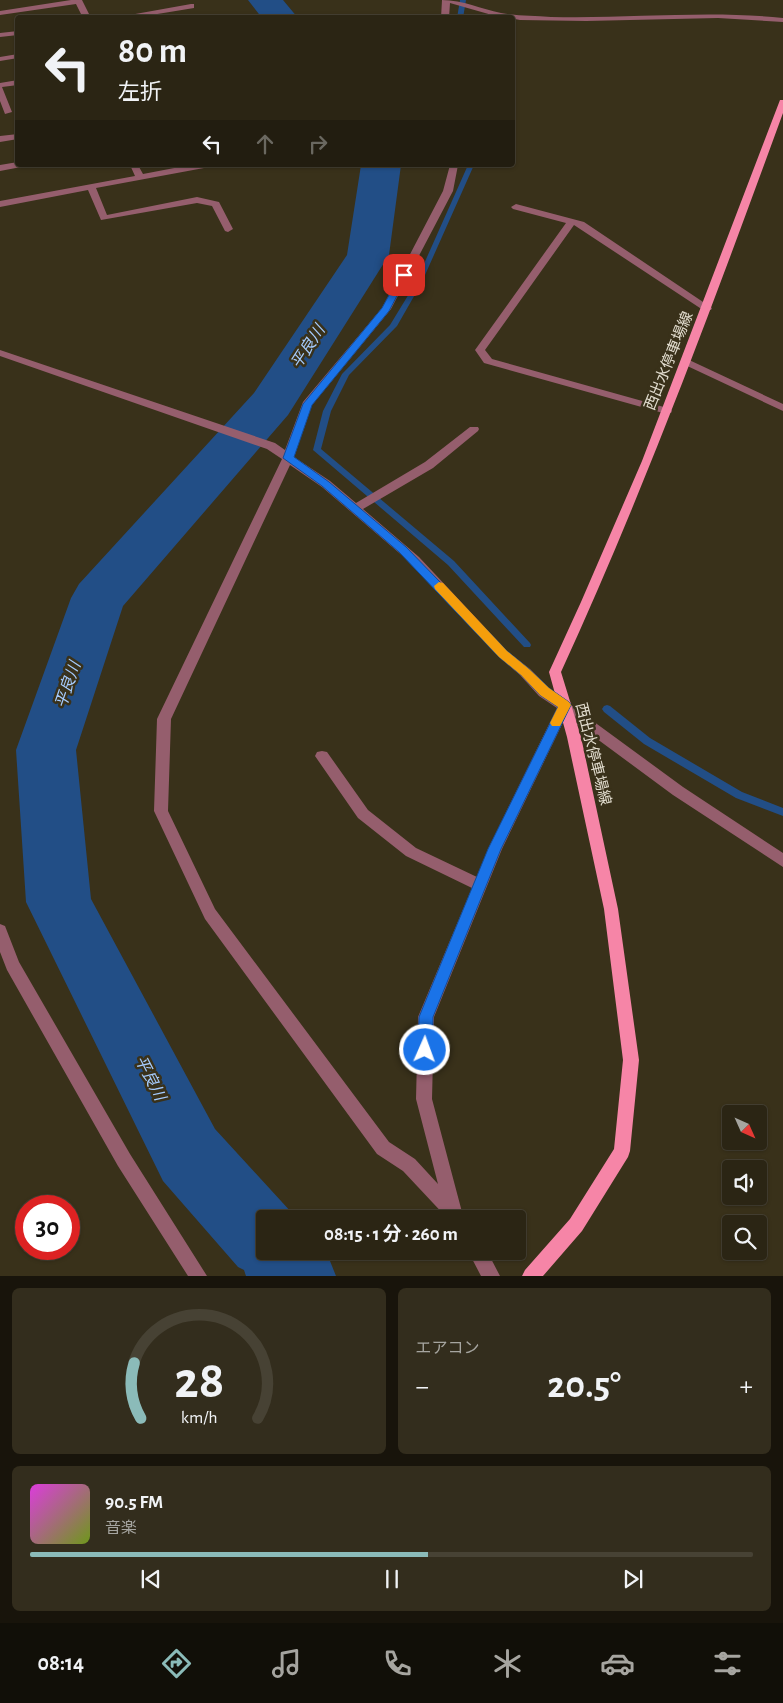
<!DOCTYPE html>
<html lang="ja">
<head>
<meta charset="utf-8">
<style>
	:root { --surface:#2b2514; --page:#332d1d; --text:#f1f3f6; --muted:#a6a5a0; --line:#474234; --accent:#8bbbb9 }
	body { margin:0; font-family:"Alegreya Sans","Noto Sans JP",sans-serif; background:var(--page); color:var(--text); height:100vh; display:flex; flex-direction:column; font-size:19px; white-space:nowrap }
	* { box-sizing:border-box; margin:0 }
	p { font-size:16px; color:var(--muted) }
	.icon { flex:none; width:28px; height:28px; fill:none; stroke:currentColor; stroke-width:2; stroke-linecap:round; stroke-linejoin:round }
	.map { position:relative; height:1276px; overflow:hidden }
	.drawer { display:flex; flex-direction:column; gap:12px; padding:12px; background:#18140b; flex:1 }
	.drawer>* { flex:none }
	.hud { position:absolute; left:15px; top:15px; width:500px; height:152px; border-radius:5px; box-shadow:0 1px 4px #0004,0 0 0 1px var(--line); background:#2b2514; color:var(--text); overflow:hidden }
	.needle { width:32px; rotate:135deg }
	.fabs { position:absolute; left:722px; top:1105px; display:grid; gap:10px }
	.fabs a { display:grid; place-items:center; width:45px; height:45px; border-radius:5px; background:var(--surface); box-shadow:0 1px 4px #0004,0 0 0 1px var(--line); font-size:25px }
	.speed { position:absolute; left:15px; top:1195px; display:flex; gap:10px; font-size:25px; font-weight:700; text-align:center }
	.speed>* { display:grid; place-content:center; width:65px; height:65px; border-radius:50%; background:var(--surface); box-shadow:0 1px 4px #0004,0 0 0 1px var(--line); line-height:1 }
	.speed .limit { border:8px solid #d22; background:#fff; color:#111 }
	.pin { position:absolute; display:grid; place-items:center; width:42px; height:42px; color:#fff; margin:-21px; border-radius:10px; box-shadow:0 2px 8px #0006 }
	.me { position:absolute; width:55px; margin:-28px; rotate:2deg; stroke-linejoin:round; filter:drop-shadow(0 0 4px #0008) }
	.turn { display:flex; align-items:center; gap:18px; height:105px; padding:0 20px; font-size:22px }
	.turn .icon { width:65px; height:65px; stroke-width:2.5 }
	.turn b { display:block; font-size:35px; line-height:42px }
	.lanes { display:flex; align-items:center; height:48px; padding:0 20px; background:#0003; justify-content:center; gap:25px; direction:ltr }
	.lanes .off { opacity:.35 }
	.big { font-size:38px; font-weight:700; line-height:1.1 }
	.drawer .card { flex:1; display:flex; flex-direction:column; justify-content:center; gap:8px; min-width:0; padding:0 18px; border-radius:8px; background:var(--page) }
	.drawer .dial { align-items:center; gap:0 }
	.dial svg { height:130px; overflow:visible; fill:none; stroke:var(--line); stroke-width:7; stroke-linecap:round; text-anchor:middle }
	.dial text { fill:var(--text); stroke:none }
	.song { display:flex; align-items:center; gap:15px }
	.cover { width:60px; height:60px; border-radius:8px; background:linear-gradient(135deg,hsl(300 70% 55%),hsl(80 70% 35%)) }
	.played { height:5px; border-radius:2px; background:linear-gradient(90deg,var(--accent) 55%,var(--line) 55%) }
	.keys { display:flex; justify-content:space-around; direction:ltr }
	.heat { display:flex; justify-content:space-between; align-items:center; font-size:28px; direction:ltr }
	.drawer .tiles { flex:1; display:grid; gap:12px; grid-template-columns:1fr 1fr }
	.card:last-child { grid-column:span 2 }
	.trip { position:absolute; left:256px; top:1210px; width:270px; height:50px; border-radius:5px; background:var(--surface); box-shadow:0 1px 4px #0004,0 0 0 1px var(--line); font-weight:700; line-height:50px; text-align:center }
	.tab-bar { display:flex; height:80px; justify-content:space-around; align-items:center; background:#110f08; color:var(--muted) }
	.tab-bar .icon { width:35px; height:35px }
	.tab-bar .selected { color:var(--accent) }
	.tab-bar b { font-size:22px; color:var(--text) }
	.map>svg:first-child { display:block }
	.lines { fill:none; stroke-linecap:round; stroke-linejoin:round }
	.stream { fill:#224e86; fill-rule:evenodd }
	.river { fill:#224e86; fill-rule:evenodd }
	.minor { fill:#955e6d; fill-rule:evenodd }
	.major { fill:#f685a7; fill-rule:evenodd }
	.route { fill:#1a73e8; stroke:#114b97 }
	.slow { fill:#f59e0b }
	.labels { text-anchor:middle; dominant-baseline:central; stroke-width:5; stroke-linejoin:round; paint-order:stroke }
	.street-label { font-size:15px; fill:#e2ddcf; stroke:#39311a }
	.water-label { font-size:16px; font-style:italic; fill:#a5cbfd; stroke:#39311a }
</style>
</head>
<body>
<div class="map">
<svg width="783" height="1276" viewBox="0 0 783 1276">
	<rect width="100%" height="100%" fill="#39311a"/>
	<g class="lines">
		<path class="stream" d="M460 0H466L463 18H457Z
			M468 165H474L421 284 397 326 349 375 331 411 321 449 454 561 530 643 531 645 530 647H524L448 565 313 450 323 411 342 374 390 325 415 284Z
			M607 705 610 706 650 738 742 792 783 808V816L736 798 644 744 604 712 602 709 604 706Z"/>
		<path class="river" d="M248 0H283L298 18H262Z
			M361 165H401L389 255 288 415 123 606 76 750 91 899 215 1129 292 1213 295 1219H265V1251H326L336 1276H246L244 1270 238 1267 163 1181 26 902 16 750 71 598 79 584 254 393 347 255Z"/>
		<path class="minor" d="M71 0H82L91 18H83L76 4 0 15V11Z
			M442 0C463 0 481 9 501 13 518 16 534 16 551 17 629 19 705 10 783 18V22L718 18 586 21 520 20 492 15 450 3 449 18H441Z
			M191 4H194V8L133 18H113Z
			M18 31V35L0 37V33Z
			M18 54V58L0 61V57Z
			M18 80V85L2 87 12 112 5 114 0 101V83Z
			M18 134V139L0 142V136Z
			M18 162V165H22L21 167 0 171V165Z
			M130 165H138L143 174 190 165H208L204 168 96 188 107 215 197 197 219 202 233 229 228 232 225 231 212 206 197 203 101 220 88 190 0 207V201L135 176Z
			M450 165H458L453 191 391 309 312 405 294 457 330 481 356 503 425 462 470 427H478L479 429 478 431 433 468 363 509 419 557 507 651 530 669 549 688 564 700 570 701 571 705 683 787 783 853V867L673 795 566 716 502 849 434 1017 432 1099 462 1212 460 1219H448L403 1171 377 1154 205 919 154 811 157 719 282 459 267 449 0 356V350L275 443 285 450 303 402 382 308 443 191ZM290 465 322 487 411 563 499 657 520 675 539 696 557 708 488 849 477 877 416 848 368 810 327 752 322 751 317 752 315 756 358 818 406 856 472 888 418 1017 416 1099 438 1184 415 1159 389 1142 215 909 168 811 171 719Z
			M516 204 584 222 712 308 711 310H703L574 225 485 350 492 359 671 409 672 411 671 413H663L484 363 475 350 566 223 513 209 511 207Z
			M687 359 783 404V411L683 364 682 362 683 360Z
			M0 924 5 926 19 962 130 1154 207 1276H188L118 1166 7 970 0 952Z
			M468 1251H487L500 1276H481Z"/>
		<path class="major" d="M780 100H783V113C714 302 645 489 561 672L581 737 618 909 639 1060 630 1151 628 1157 582 1231 543 1276H522L525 1270 570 1219 614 1149 623 1060 604 909 567 737 549 672 581 602 642 461Z"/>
	</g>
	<path class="route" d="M401 273H407L408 275 389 311 312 405 294 457 329 482 406 547 507 651 529 669 549 688 569 702 571 705 501 849 433 1017V1050L430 1054 425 1056 420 1054 418 1050 419 1017 488 849 558 707 540 695 521 675 499 657 399 552 322 486 283 458 303 404 382 308Z"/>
	<path class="slow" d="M439 582 443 583 507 651 529 669 549 688 569 702 571 705 560 726H552L550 723 558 707 540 695 521 675 499 657 435 589 434 586Z"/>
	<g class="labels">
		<g class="street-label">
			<text transform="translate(669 361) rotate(-68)">西出水停車場線</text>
			<text transform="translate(593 754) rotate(76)">西出水停車場線</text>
		</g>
		<g class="water-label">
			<text transform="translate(308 347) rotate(-57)">平良川</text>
			<text transform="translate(68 685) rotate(-71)">平良川</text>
			<text transform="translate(150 1078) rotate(63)">平良川</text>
		</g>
	</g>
</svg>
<div class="fabs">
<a><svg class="needle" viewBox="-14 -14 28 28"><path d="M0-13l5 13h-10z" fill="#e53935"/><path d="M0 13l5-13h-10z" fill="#a6a5a0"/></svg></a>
<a><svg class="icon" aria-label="sound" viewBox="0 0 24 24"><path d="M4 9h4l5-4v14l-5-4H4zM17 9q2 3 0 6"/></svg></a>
<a><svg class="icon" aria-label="search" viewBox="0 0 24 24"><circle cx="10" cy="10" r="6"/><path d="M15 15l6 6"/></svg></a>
</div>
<div class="speed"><div class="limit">30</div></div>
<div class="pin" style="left:404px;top:275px;background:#d93025"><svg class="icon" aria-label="arrive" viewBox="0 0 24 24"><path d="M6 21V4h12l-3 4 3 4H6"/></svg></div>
<svg class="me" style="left:425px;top:1050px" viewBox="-20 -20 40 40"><circle r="17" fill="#1a73e8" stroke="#fff" stroke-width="3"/><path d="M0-11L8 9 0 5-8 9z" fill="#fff"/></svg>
<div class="trip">08:15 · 1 分 · 260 m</div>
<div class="hud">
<div class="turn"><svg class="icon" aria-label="left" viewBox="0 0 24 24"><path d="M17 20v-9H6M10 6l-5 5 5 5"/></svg><div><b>80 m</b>左折</div></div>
<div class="lanes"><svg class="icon" aria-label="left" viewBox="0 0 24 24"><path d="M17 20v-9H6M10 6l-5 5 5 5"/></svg><svg class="icon off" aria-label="ahead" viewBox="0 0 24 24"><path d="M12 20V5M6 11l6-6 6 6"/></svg><svg class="icon off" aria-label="right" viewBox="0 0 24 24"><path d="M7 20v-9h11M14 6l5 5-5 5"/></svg></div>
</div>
</div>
<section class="drawer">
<div class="tiles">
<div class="card dial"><svg viewBox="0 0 100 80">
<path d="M14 69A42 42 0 1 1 86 69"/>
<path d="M14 69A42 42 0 0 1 10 35" stroke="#8bbbb9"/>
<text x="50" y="56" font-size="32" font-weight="700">28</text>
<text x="50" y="72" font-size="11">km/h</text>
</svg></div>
<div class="card"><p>エアコン</p>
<div class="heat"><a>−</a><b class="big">20.5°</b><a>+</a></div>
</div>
<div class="card">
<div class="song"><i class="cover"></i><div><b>90.5 FM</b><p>音楽</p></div></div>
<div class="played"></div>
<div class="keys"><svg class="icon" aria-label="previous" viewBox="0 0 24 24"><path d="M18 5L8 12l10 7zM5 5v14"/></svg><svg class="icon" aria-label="pause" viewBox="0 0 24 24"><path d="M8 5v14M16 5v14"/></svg><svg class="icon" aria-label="next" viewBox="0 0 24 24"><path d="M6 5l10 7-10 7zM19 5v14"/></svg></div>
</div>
</div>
</section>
<nav class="tab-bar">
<b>08:14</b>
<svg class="icon selected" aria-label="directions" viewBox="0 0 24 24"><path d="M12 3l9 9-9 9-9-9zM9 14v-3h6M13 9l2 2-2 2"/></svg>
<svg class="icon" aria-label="music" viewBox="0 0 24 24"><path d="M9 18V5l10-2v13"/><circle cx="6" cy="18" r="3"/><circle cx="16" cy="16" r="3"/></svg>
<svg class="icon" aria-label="phone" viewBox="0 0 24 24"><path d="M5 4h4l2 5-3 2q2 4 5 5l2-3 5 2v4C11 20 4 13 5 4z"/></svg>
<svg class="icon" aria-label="climate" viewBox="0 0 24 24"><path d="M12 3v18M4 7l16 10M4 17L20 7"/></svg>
<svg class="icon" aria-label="car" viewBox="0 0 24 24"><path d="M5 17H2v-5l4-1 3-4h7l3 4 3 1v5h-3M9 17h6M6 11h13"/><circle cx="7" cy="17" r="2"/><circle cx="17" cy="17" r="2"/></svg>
<svg class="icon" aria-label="filters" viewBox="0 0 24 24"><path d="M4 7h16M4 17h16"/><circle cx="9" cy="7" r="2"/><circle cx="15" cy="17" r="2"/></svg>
</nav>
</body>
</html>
